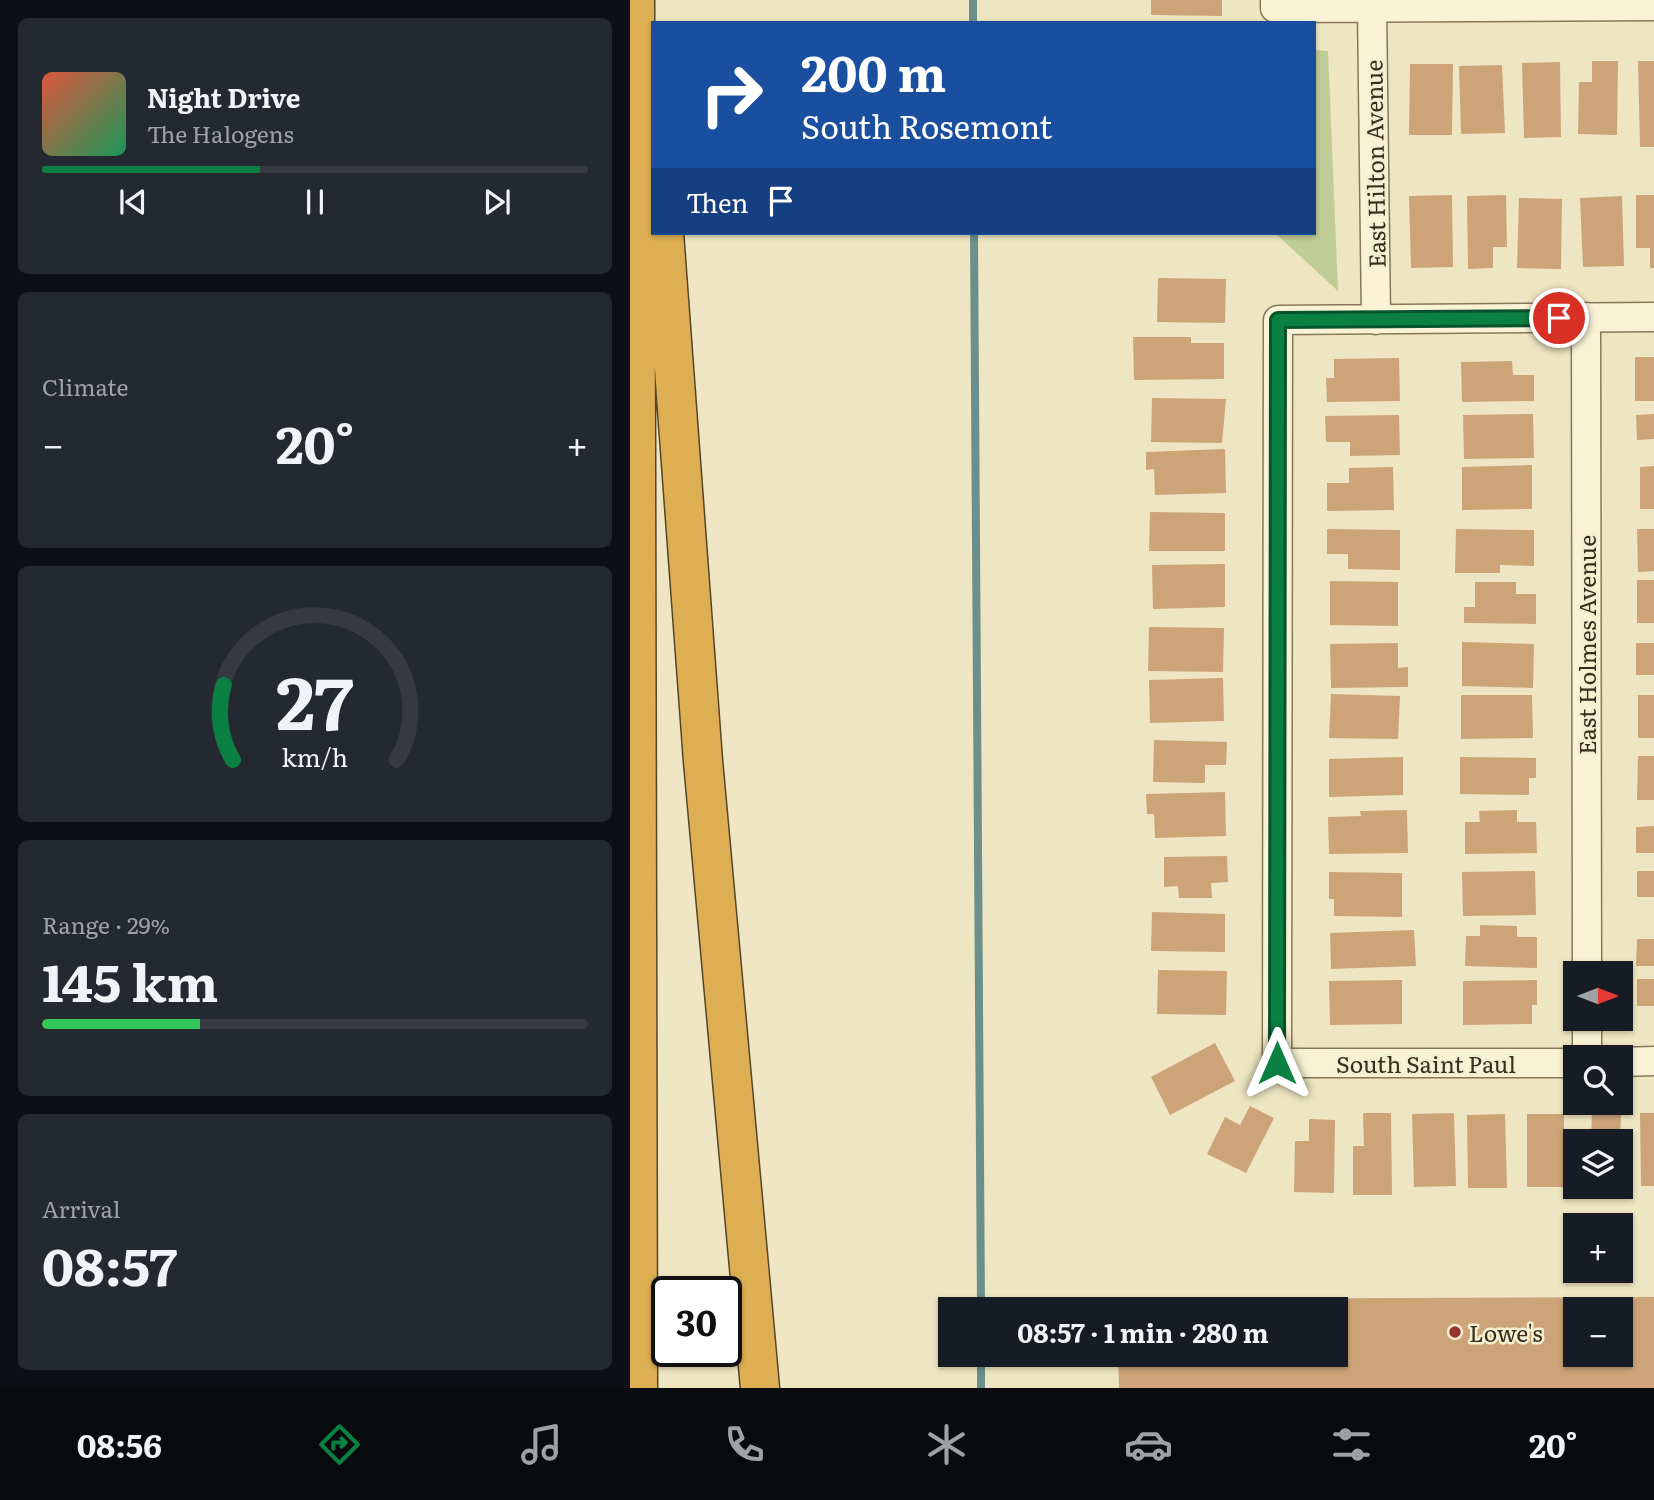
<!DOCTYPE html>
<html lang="en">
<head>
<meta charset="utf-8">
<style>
	:root { --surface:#171b24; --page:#242831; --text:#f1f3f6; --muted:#9ea1a6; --line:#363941; --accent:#0b8043 }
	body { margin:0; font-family:Literata,serif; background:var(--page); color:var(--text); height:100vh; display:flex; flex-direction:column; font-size:26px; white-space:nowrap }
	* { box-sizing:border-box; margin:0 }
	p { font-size:23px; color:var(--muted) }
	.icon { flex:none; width:38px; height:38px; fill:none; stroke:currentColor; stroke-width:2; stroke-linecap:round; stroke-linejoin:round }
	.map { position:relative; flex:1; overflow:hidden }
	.details { display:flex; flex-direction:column; gap:18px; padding:18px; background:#0d0f14; width:630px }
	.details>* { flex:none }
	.banner { position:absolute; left:21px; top:21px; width:665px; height:214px; border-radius:0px; box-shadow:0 2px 5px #0004; background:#1a4fa0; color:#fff; overflow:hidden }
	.needle { width:46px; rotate:90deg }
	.buttons { position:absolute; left:933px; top:961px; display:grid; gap:14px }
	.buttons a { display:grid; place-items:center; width:70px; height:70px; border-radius:0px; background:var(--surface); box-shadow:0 2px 5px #0004; font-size:35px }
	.speed { position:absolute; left:21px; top:1276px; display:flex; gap:14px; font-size:35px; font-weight:700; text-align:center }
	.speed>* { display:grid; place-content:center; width:91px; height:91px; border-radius:50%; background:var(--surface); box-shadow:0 2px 5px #0004; line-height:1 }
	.speed .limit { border:4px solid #111; border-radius:10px; background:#fff; color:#111 }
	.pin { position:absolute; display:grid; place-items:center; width:60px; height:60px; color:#fff; margin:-30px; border:4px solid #fff; border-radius:50%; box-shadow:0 2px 7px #0007 }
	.me { position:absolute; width:77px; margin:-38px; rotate:0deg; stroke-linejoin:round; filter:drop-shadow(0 0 5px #0008) }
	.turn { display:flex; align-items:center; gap:24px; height:147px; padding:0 35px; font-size:32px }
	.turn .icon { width:91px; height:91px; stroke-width:2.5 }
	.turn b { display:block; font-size:49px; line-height:60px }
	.then { display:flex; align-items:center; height:66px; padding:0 35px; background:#0003; gap:14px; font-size:26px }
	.big { font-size:52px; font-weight:700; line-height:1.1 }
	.details .card { flex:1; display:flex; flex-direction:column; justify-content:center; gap:10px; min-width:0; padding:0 24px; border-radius:10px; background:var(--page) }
	.details .dial { align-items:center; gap:0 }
	.dial svg { height:182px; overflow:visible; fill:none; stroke:var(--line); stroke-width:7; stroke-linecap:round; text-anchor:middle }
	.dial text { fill:var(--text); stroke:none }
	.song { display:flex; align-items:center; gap:21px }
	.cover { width:84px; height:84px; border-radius:10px; background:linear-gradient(135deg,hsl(10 70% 55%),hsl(150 70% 35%)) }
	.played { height:7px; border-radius:4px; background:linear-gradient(90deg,var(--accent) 40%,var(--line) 40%) }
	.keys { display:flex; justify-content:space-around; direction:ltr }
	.heat { display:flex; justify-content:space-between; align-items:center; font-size:38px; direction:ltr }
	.charge { height:10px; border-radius:5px; background:linear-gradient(90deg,#34c759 29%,var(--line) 0) }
	.trip { position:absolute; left:308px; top:1297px; width:410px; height:70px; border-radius:0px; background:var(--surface); box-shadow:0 2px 5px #0004; font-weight:700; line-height:70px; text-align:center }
	.dock { display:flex; height:112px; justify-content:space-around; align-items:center; background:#090b0e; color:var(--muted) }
	.dock .icon { width:49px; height:49px }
	.dock .current { color:var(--accent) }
	.dock b { font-size:32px; color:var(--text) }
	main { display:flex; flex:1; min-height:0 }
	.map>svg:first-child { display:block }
	.green { fill:#c0cc96 }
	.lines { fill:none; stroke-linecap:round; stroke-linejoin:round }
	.stream { stroke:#6b8f8a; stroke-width:8 }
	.building { fill:#cca478; fill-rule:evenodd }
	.minor-casing { stroke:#887759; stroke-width:31 }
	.highway-casing { stroke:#56442e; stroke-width:41 }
	.minor { stroke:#f9f2d5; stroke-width:28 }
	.highway { stroke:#deaf52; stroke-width:38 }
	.route-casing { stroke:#07532c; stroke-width:18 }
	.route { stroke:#0b8043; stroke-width:12 }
	.poi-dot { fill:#973429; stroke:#f5efd2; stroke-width:2.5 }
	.labels { text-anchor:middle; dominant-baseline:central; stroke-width:5; stroke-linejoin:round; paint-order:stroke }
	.street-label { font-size:23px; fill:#382d1d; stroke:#f5efd2 }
	.poi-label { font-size:23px; fill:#382d1d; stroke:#f5efd2; text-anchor:start }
</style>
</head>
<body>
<main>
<section class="details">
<div class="card">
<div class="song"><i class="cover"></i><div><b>Night Drive</b><p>The Halogens</p></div></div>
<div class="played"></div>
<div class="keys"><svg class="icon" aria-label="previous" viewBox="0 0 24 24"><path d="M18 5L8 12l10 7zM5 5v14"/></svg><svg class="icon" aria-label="pause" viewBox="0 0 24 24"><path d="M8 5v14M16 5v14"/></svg><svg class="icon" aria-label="next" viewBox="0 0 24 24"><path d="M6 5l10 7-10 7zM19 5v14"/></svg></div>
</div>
<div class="card"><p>Climate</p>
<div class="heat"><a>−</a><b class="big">20°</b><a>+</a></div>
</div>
<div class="card dial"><svg viewBox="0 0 100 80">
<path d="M14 69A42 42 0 1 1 86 69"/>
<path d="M14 69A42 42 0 0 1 10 36" stroke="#0b8043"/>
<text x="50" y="56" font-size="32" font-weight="700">27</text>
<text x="50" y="72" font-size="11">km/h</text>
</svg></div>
<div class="card"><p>Range · 29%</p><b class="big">145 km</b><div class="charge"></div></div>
<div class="card"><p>Arrival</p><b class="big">08:57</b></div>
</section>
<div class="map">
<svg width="1024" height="1388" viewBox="0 0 1024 1388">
	<rect width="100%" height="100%" fill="#eee6c2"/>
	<path class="green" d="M684 50 698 51 708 291 645 233H684Z"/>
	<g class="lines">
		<path class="stream" d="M343 0V23
			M344 233 351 1309
			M351 1354V1388"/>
	</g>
	<path class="building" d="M521 0H592V16L521 15Z
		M962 61H988L987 135 948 134 949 82H962Z
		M1008 61H1024V147H1010Z
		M930 62 931 137 894 138 892 63Z
		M780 64H823L822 135H779Z
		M872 65 875 133 831 134 829 66Z
		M822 195 823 267 781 268 779 196Z
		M876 195 877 247H863V268L838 269 837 196Z
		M1006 195H1024V268H1020V248H1006Z
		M992 196 994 266 953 267 950 198Z
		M889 198 932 199 931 269 887 268Z
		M528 278 596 279 595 323 527 322Z
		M503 337H561V343H594V379L504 380Z
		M1005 357H1024V401H1005Z
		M769 358 770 401 697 402 696 378H704V359Z
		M882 361 883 375H904V401L832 402 831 362Z
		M522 398 596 399 592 443 521 442Z
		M903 414 904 458 834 459 833 415Z
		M1024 414V439L1007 440 1006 415Z
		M769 415 770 455 720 456V442H696L695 416Z
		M595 449 596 493 525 495 524 469 516 470V452Z
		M902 465V509L832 510V467Z
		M1024 466V509H1010V467Z
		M763 467 764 510 697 511V483H719V468Z
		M520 512 595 513V551H519Z
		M697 529 770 530V570L718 569V554H697Z
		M826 529 904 530V566L870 565V573H825Z
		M1007 529H1024V571L1008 572Z
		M595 564V607L523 609 522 565Z
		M1007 580H1024V623H1007Z
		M700 581 768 582V626L700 625Z
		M845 582H886V594H906V624L834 623V607H845Z
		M519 627 594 628 593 672 518 671Z
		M832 642 904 644 903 688 832 686Z
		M768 643V668L778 667V687L701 688 700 644Z
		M1006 643H1024V675H1006Z
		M593 678 594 721 520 723 519 680Z
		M701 694 770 696 768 739 699 738Z
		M831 695H902L903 738 831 739Z
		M1008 695H1024V738H1008Z
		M524 740 597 742 596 765H575V783L523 782Z
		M1008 756H1024V800H1007Z
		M773 757V795L699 797V759Z
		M830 757 906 758V778H899V795L830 794Z
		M595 792 596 836 525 838 524 814H517L516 794Z
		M777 810 778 853 699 854 698 817 731 816 730 811Z
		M887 810V822H906L907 853 835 854V822H850L849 811Z
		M1024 826V853H1006V827Z
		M597 856 598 882 581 883 582 898H549L548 886 534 887V857Z
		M905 871 906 915 833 916 832 872Z
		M1007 871H1024V897H1007Z
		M699 872 772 873V917L704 916V899H699Z
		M522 912 595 914V952L521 951Z
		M850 925 887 926V937H907V968L835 966 836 936H850Z
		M784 930 786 966 701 969 700 933Z
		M1007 939H1024V966H1006Z
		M528 970 597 971 596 1015 527 1014Z
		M1007 979H1024V1006H1007Z
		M772 980V1024L700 1025 699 981Z
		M907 980V1005H902V1024L833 1025V981Z
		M585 1043 605 1081 540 1115 521 1077Z
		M620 1106 644 1118 616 1173 577 1154 595 1117 610 1125Z
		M962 1111 991 1112 990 1141H961Z
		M733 1113H761L762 1195H723V1146H734Z
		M824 1113 826 1186 784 1187 782 1114Z
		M1010 1113H1024V1186H1011Z
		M875 1114 877 1188H838L837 1115Z
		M897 1114H934V1187H897Z
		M679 1119 705 1120 704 1193 664 1192 665 1141H679Z
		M952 1186H989V1195L952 1194Z
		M1024 1297V1388H489L488 1354H705V1309H488V1299ZM945 1309H990V1354H945Z"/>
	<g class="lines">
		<defs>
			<path id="minor" d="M645 0V8L1024 6
				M742 7 746 320
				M956 317 957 973
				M957 1018V1057
				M990 1062 1024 1061
				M945 1063H647L648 320 1024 317"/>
			<path id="highway" d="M5 0 8 1388
				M34 233 73 761 130 1388"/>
		</defs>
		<use href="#minor" class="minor-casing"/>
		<use href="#highway" class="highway-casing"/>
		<use href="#minor" class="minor"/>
		<use href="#highway" class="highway"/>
	</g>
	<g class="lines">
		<defs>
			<path id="route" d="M647 1063 648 320 929 318"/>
		</defs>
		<use href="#route" class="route-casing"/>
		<use href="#route" class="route"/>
	</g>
	<circle class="poi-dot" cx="825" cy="1332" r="7"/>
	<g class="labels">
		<g class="street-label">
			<text transform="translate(744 164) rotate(-91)">East Hilton Avenue</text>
			<text transform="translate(956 645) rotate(-90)">East Holmes Avenue</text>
			<text x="796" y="1063">South Saint Paul</text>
		</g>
		<g class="poi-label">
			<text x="839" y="1332">Lowe's</text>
		</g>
	</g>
</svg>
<div class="buttons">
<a><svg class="needle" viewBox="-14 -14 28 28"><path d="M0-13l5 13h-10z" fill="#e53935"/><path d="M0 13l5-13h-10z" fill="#9ea1a6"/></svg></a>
<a><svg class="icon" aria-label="search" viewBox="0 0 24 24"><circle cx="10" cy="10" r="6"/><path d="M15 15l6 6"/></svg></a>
<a><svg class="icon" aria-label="layers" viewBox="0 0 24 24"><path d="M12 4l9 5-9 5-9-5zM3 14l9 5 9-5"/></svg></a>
<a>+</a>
<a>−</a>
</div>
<div class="speed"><div class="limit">30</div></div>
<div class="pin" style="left:929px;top:318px;background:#d93025"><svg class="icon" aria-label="arrive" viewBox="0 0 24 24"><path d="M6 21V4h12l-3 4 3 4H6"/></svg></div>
<svg class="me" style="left:647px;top:1063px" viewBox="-20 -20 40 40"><path d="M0-17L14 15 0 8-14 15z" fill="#0b8043" stroke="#fff" stroke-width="4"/></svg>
<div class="trip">08:57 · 1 min · 280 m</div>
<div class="banner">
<div class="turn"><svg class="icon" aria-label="right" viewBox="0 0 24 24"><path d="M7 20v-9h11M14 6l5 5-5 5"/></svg><div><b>200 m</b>South Rosemont</div></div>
<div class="then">Then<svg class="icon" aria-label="arrive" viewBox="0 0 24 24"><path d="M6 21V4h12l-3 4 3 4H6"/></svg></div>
</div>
</div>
</main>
<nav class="dock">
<b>08:56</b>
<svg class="icon current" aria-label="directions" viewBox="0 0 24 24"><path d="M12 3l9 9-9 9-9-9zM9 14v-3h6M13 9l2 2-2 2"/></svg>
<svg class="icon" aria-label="music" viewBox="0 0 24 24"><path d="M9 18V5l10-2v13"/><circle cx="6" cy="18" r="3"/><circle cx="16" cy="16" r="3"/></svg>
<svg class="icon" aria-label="phone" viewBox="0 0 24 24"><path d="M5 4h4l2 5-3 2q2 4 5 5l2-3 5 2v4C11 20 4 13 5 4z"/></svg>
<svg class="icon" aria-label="climate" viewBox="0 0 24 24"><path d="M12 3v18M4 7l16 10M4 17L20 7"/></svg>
<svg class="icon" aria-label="car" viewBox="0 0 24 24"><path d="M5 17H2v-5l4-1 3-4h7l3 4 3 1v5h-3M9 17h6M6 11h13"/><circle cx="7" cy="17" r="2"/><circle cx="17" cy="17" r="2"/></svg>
<svg class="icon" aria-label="filters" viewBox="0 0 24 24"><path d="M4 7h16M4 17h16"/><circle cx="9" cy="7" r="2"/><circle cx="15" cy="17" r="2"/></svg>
<b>20°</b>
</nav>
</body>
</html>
